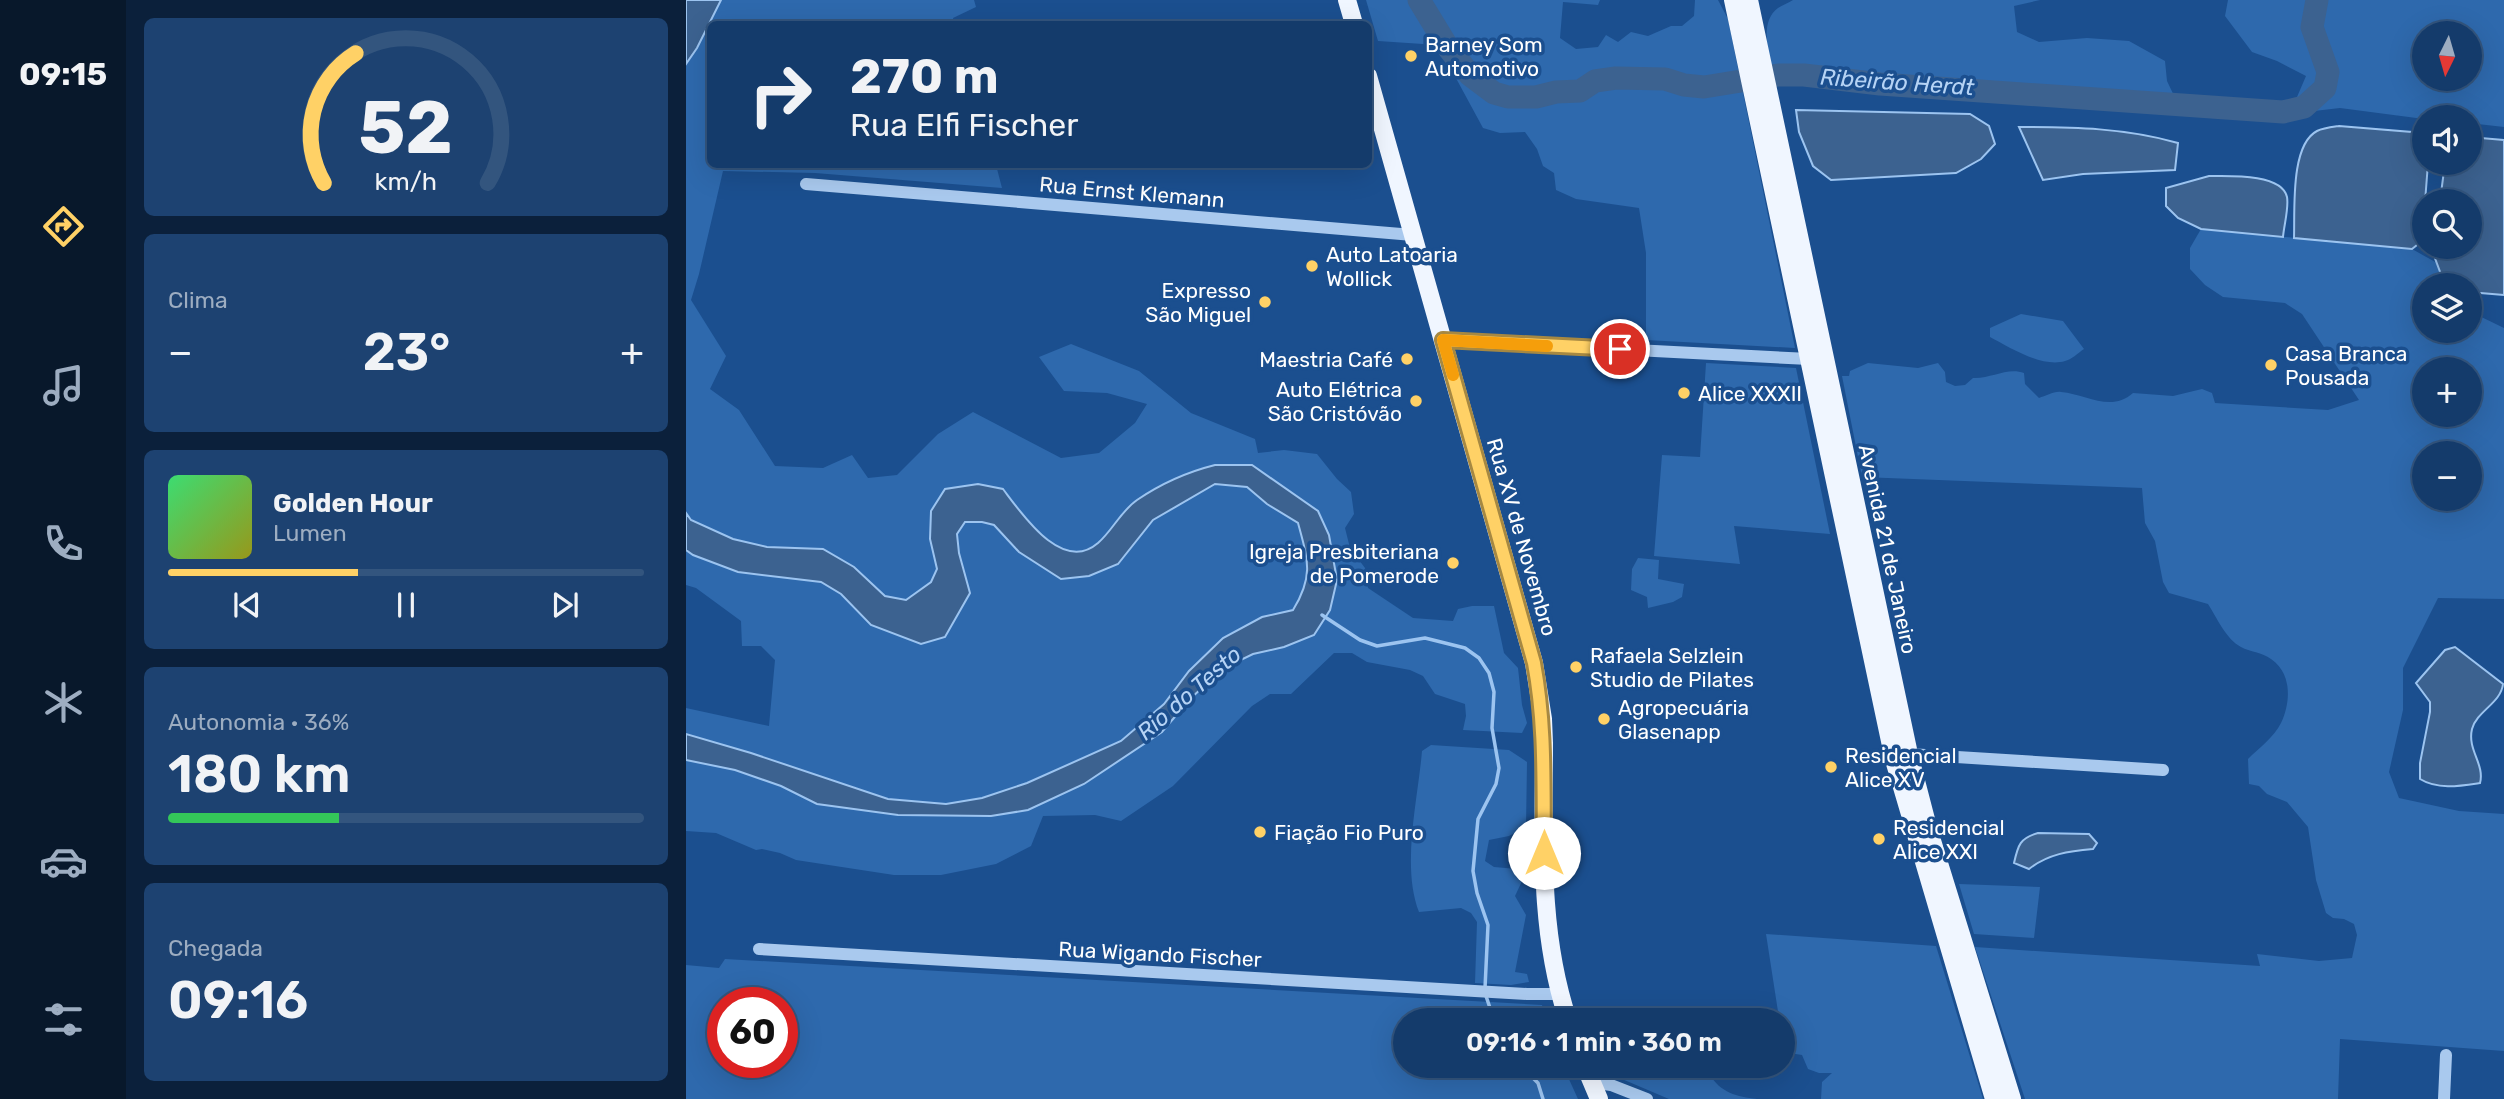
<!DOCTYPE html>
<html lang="pt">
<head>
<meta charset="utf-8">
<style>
	:root { --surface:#143b6b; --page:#1d4271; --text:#f1f3f6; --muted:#9dadc1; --line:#33557e; --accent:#ffd166 }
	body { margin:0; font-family:Rubik,sans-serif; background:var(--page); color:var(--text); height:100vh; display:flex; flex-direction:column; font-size:26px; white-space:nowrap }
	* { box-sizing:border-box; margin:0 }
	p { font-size:23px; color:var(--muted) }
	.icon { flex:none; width:38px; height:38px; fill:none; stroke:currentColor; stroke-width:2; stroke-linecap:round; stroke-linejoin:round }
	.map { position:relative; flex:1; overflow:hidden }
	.details { display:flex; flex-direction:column; gap:18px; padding:18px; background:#0b203b; width:560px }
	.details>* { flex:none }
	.banner { position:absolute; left:21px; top:21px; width:665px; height:147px; border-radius:10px; box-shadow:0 7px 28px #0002,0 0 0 2px var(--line); background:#143b6b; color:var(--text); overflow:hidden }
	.needle { width:46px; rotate:185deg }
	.tools { position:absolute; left:1726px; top:21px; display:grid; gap:14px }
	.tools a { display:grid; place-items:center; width:70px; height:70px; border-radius:50%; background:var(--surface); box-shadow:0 7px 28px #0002,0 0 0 2px var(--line); font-size:35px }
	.speed { position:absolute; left:21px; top:987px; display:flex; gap:14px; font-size:35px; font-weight:700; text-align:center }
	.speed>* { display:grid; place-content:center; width:91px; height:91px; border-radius:50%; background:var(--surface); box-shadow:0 7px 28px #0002,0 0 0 2px var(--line); line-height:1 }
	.speed .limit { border:10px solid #d22; background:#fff; color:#111 }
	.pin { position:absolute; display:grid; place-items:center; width:60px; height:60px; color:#fff; margin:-30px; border:4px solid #fff; border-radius:50%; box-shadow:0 2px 7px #0007 }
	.me { position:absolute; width:77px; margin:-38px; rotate:0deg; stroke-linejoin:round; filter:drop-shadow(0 0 5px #0008) }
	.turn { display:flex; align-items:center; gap:24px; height:147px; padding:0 28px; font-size:32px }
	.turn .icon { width:91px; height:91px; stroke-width:2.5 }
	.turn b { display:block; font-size:49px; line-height:60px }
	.big { font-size:52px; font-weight:600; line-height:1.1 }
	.details .card { flex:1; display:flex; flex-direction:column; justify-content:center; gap:10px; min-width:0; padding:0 24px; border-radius:10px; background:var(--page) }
	.details .dial { align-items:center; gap:0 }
	.dial svg { height:182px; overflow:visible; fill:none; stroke:var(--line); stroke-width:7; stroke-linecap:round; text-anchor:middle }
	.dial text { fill:var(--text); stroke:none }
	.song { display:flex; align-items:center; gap:21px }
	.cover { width:84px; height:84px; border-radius:10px; background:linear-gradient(135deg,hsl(140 70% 55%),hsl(60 70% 35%)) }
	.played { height:7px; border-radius:4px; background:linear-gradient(90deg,var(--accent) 40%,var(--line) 40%) }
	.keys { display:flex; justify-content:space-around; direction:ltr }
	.heat { display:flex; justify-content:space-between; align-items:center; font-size:38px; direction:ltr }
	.charge { height:10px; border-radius:5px; background:linear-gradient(90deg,#34c759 36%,var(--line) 0) }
	.trip { position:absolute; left:707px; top:1008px; width:402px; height:70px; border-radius:35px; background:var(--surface); box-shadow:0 7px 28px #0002,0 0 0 2px var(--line); font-weight:600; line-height:70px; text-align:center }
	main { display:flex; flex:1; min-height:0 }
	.menu { display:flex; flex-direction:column; width:126px; justify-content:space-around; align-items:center; background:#08182b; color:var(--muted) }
	.menu .icon { width:49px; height:49px }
	.menu .on { color:var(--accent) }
	.menu b { font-size:32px; color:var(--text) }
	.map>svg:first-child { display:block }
	.green { fill:#2e69ad; fill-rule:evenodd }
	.water { fill:#3c6290; stroke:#9cc4f0; stroke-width:2 }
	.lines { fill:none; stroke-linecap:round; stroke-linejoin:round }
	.stream { stroke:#9cc4f0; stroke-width:3.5 }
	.river { stroke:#3c6290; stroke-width:23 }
	.minor { stroke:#a9c9ee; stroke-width:12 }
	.major { stroke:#f0f6ff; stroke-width:18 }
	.route-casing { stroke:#a68842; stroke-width:18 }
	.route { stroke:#ffd166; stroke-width:12 }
	.slow { stroke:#f59e0b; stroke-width:12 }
	.poi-dot { fill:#ffd166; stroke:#1b4f8f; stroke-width:2.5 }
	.labels { text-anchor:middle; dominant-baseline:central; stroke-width:7; stroke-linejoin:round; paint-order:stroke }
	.poi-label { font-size:21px; fill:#fff; stroke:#1b4f8f; text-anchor:start }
	.street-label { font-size:21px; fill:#fff; stroke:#1b4f8f }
	.water-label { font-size:23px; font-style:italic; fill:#b5d3f5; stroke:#1b4f8f }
</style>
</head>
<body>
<main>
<nav class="menu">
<b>09:15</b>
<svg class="icon on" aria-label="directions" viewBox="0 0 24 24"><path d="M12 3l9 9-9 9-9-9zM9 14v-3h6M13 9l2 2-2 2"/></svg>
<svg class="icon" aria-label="music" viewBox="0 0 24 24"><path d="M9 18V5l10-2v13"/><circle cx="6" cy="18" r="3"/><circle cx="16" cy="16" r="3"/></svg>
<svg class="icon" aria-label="phone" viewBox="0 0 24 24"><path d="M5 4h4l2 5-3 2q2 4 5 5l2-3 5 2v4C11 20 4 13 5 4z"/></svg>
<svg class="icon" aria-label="climate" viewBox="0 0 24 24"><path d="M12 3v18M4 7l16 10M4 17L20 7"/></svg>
<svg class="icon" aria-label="car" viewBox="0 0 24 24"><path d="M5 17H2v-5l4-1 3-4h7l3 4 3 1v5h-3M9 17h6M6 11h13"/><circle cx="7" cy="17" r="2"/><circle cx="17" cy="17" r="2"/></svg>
<svg class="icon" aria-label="filters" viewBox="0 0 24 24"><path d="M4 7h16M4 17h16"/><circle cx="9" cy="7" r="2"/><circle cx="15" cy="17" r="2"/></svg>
</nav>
<section class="details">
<div class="card dial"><svg viewBox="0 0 100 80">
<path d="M14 69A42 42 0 1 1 86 69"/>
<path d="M14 69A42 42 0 0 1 28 12" stroke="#ffd166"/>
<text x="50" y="56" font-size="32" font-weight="700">52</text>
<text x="50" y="72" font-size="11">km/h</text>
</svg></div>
<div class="card"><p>Clima</p>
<div class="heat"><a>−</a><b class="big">23°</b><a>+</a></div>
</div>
<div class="card">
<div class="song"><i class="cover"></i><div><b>Golden Hour</b><p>Lumen</p></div></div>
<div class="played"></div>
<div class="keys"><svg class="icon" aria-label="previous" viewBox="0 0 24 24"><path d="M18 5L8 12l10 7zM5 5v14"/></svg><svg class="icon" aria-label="pause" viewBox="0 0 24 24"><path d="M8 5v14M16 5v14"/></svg><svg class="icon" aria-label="next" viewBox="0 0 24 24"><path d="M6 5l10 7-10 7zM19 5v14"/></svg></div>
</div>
<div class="card"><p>Autonomia · 36%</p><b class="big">180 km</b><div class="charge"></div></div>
<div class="card"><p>Chegada</p><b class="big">09:16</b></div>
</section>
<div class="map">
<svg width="1818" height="1099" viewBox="0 0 1818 1099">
	<rect width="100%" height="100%" fill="#1b4f8f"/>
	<path class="green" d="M35 0H288L290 7 267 18 268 24H24V164L310 165 316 188 129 173 37 171 13 274 5 300 40 356 24 389 53 410 89 466 137 468 166 455 182 478 211 475 252 434 287 412 375 458 413 453 449 423 461 404 421 393 378 391 353 357 385 344 453 371 505 413 569 439 572 453 598 450 631 454 651 479 665 492 668 514 659 528 664 548 679 568 682 588 727 618 767 621 772 609 786 606H808L818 653 832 668 836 705 841 723 836 733 777 730 780 716 779 704 749 694 737 676 724 670 681 662 666 653H648L605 694H584L566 706 487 786 435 821 409 815 357 816 345 846 310 864 255 875H208L110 860 94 853 76 849 70 850 30 833 0 831V760L49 770 95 786 131 804 212 815 398 784 476 732 505 698 539 668 567 654 598 647 644 535 566 465 450 501 411 545 390 553 369 546 337 516 317 489 292 484 259 489 245 511 244 539 251 569 245 582 220 600 199 596 168 567 137 549 81 547 47 539 5 520 0 513V64L11 48Z
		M680 0H914L912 5 877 2 874 38 890 49 912 47 920 35 932 42 945 32 962 36 985 26H996L1008 16 1009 0H1032L1042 19 1109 348 960 340V253L953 208 890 199 870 190 868 173 857 166 851 149 839 132 814 133 797 128 752 45 692 41Z
		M1107 0H1354L1328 6 1331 32 1353 42 1401 38 1443 41 1479 61 1481 81 1491 102 1480 109 1455 108 1453 100 1325 91 1294 96 1209 92 1167 84 1090 85C1086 64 1070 24 1092 8 1096 5 1103 3 1107 0Z
		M1542 0H1818V127L1783 123V117L1738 119 1654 108 1611 113 1608 104 1620 76 1591 61 1566 52 1539 16ZM1738 33H1783V79H1738Z
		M1515 229 1726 249 1751 263 1759 285H1738V331H1783V311L1818 328V599L1752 598 1717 668V710L1703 772 1713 798 1773 811 1818 814V1051L1654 1039 1652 1099H1339L1289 947 1574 966 1571 954 1633 961 1666 958 1671 935 1668 924 1658 919 1647 918 1640 913 1630 880 1622 827 1601 802 1581 794 1573 786 1563 784 1562 759C1572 749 1589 736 1595 723 1605 702 1606 673 1585 659 1576 652 1564 652 1555 647 1540 639 1531 618 1522 604L1483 593 1477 582 1469 541 1459 523 1456 488 1176 477 1156 376H1163L1164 371 1182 363 1232 368 1252 363 1259 372 1260 382 1269 386 1279 385 1287 378C1305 379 1321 367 1338 373L1339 384 1353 398C1360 396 1368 391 1375 392 1400 394 1425 413 1447 393L1487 396 1516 389 1526 393 1529 403 1642 410 1673 400 1616 314 1599 303 1537 297 1519 285 1504 269V248ZM1738 369H1783V415H1738ZM1738 453H1783V499H1738Z
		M1335 314 1377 321 1398 349C1392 353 1385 360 1379 361 1356 368 1323 347 1304 337V328Z
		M1020 363 1110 368 1144 534 1048 526 1054 564 968 556 976 455 1014 457Z
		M529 484 561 487 581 504 612 523C622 560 628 575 607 610L576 617 503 671 478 704 435 741 341 783 296 798 260 804 202 799 65 753 0 734V708L83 726 89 660 75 646H56L55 621 10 588 0 585V550L52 572 135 582 155 594 185 625 259 637 284 593 273 553 271 534 279 522H296L308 525 333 552 374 579 467 520Z
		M952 558 973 560 972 579 998 584 996 597 987 602 962 608 961 597 945 590 946 569Z
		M745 745 823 750 841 762 840 827 823 836 803 840 799 861 808 867 831 869 838 877 829 896 840 915 829 972 841 974 843 982 825 985 789 983 791 922 785 913 775 908 733 912C715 866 732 799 736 751Z
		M1273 884 1354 887 1348 938 1288 934Z
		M1080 934 1250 946 1297 1099H1135L1136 1082 1146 1073H1133L1122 1069 1116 1055 1097 1052V1020H1072L1073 1018H1093Z
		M39 959 856 1005 860 1020H719V1066H877L892 1099H0V965L33 968ZM37 1003H96V1062H37Z
		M1024 1075C1034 1092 1051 1097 1071 1099H983L936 1079Z"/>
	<path class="water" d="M0 0H35L11 48 0 64Z
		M1110 110 1284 114 1303 126 1309 144 1295 159 1270 173 1145 180 1127 166 1113 132Z
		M1653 126 1738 133V163H1742L1736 241 1726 249 1608 238C1609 211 1604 145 1631 131 1637 128 1646 127 1653 126Z
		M1333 127C1388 127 1440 128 1492 143L1489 170 1397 174 1357 180Z
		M1783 137 1818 140V295L1783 292V285H1759L1747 253 1748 247H1783V201H1754L1759 163H1783Z
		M1523 176C1541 176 1596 173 1601 197 1603 208 1598 225 1597 237L1515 229 1492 218 1480 206V188Z
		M529 465H566L632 511 643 535 651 580 644 610 628 635 598 647 567 654 538 668 505 698 476 732 398 784 342 810 305 816 212 815 131 804 95 786 49 770 0 760V734L65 753 202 799 260 804 296 798 341 783 435 741 478 704 503 671 537 638 576 617 607 610C628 576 622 560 612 523L581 504 561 487 529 484 467 520 432 564 403 576 375 579 333 552 308 525 296 522H279L271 534 273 553 284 593 259 637 235 644 185 625 155 594 135 582 52 572 7 555 0 550V513L5 520 47 539 81 547 137 549 168 567 199 596 220 600 245 582 251 569 244 539 245 511 259 489 292 484 317 489C336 514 376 574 412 543 426 531 435 511 451 500 476 483 501 472 529 465Z
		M1769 647 1817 684C1815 703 1791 711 1786 729 1781 750 1799 764 1794 783 1774 786 1752 790 1734 779V763L1744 712V702L1730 683 1759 650Z
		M1352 833 1403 834 1411 843 1407 849C1383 851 1362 854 1343 869L1328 863C1332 845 1334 838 1352 833Z"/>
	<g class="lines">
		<path class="stream" d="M636 615 674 640 691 646 739 638 779 648 793 658 803 673 808 692 806 728 813 768 810 784 792 819 787 871 791 893 802 925 799 988
			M800 996 808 1020
			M835 1066 852 1083 857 1099"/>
		<path class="river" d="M733 0 761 46 784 75 808 93 822 97H850L870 92 894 91 909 81 930 78 979 79 998 85 1018 87 1092 75H1118L1194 84 1597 112 1618 107 1639 88 1642 72 1626 27 1631 0"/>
		<path class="minor" d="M120 184 727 235
			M757 340 1123 359
			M1223 754 1477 770
			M73 949 841 994H873
			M906 1082 925 1085 961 1099
			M1758 1099 1760 1055"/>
		<path class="major" d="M661 0 668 24
			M1047 0 1208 760 1308 1099
			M1063 0 1223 754 1243 831 1326 1099
			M682 76 848 663 857 719 858 743C858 837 852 930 882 1020
			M899 1066 913 1099"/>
	</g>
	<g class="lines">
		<defs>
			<path id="route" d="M858 853C857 789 860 727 848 663L757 340 934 349"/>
		</defs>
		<use href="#route" class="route-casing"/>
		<use href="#route" class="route"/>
		<path class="slow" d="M767 375 757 340 861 346"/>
	</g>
	<g class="poi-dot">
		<circle cx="725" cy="56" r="7"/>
		<circle cx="626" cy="266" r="7"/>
		<circle cx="579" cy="302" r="7"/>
		<circle cx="721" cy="359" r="7"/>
		<circle cx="1585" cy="365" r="7"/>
		<circle cx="998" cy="393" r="7"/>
		<circle cx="730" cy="401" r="7"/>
		<circle cx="767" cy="563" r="7"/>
		<circle cx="890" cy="667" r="7"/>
		<circle cx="918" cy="719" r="7"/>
		<circle cx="1145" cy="767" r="7"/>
		<circle cx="574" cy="832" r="7"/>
		<circle cx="1193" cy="839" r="7"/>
	</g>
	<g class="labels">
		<g class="poi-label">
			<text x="739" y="44">Barney Som<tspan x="739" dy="24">Automotivo</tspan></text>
			<text x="640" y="254">Auto Latoaria<tspan x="640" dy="24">Wollick</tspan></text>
			<text x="565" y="290" text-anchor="end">Expresso<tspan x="565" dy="24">São Miguel</tspan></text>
			<text x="1599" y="353">Casa Branca<tspan x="1599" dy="24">Pousada</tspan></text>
			<text x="707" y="359" text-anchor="end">Maestria Café</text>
			<text x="716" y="389" text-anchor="end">Auto Elétrica<tspan x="716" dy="24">São Cristóvão</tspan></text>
			<text x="1012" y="393">Alice XXXII</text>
			<text x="753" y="551" text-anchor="end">Igreja Presbiteriana<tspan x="753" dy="24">de Pomerode</tspan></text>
			<text x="904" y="655">Rafaela Selzlein<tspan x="904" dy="24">Studio de Pilates</tspan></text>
			<text x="932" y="707">Agropecuária<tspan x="932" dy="24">Glasenapp</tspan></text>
			<text x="1159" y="755">Residencial<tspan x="1159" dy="24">Alice XV</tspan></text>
			<text x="1207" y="827">Residencial<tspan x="1207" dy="24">Alice XXI</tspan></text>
			<text x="588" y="832">Fiação Fio Puro</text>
		</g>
		<g class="street-label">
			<text transform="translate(446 192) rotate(5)">Rua Ernst Klemann</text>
			<text transform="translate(836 537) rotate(74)">Rua XV de Novembro</text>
			<text transform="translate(1202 549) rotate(78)">Avenida 21 de Janeiro</text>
			<text transform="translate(474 954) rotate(3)">Rua Wigando Fischer</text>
		</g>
		<g class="water-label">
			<text transform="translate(1211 82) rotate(4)">Ribeirão Herdt</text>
			<text transform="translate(503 693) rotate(-41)">Rio do Testo</text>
		</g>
	</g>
</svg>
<div class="tools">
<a><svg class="needle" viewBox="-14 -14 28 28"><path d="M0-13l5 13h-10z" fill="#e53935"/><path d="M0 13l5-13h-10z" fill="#9dadc1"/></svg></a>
<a><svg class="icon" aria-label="sound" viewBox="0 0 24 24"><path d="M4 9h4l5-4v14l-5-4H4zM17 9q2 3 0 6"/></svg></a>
<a><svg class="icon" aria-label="search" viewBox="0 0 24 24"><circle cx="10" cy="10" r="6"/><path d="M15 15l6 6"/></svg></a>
<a><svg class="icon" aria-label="layers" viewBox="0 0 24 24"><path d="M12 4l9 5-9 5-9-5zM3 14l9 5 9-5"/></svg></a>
<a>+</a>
<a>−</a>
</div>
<div class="speed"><div class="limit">60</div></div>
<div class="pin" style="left:934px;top:349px;background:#d93025"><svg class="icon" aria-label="arrive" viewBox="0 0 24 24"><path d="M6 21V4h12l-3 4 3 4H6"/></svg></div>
<svg class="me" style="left:858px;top:853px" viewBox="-20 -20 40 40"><circle r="19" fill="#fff"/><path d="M0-13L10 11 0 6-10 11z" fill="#ffd166"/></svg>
<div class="trip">09:16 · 1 min · 360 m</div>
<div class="banner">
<div class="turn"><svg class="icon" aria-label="right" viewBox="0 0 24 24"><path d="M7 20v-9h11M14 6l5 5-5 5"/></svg><div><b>270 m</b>Rua Elfi Fischer</div></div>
</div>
</div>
</main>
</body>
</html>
